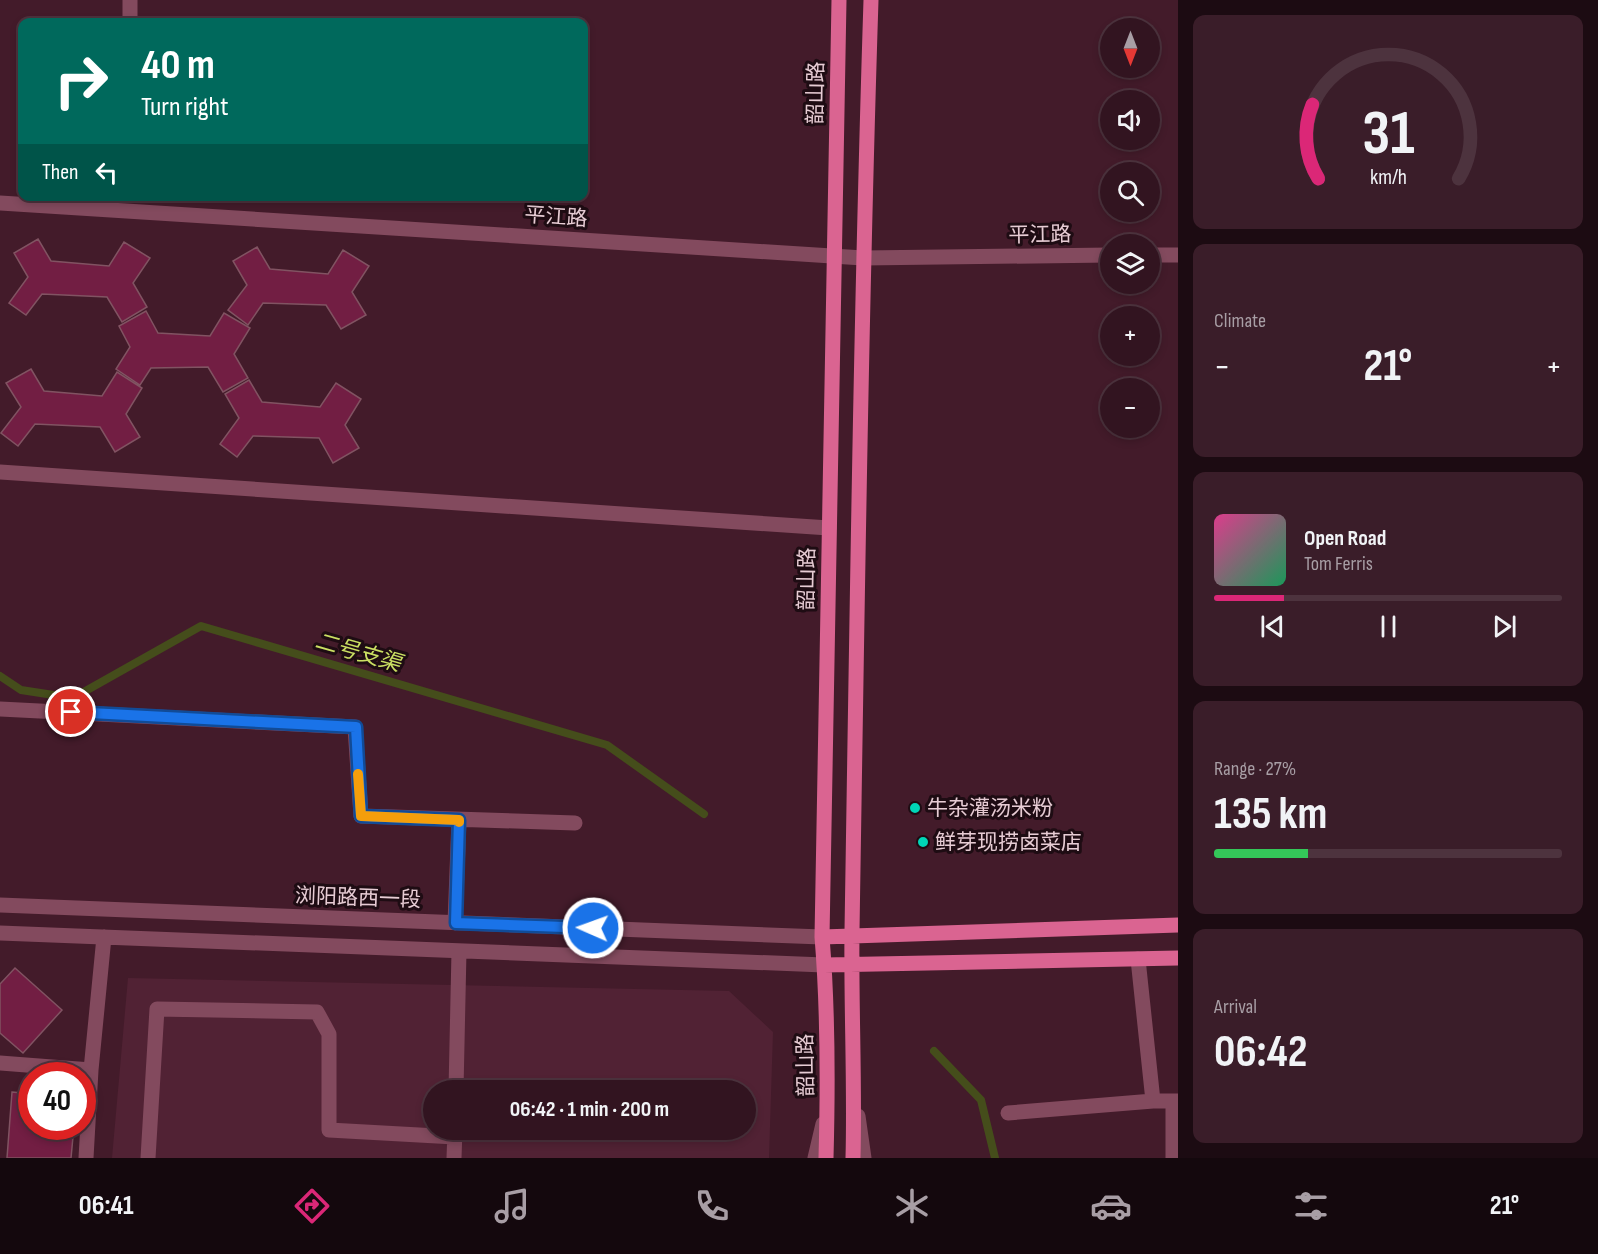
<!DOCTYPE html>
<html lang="en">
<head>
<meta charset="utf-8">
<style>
	:root { --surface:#321420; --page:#3a1d29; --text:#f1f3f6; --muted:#a89ea5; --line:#4d333e; --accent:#db2777 }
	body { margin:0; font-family:"Sofia Sans Condensed","Noto Sans SC",sans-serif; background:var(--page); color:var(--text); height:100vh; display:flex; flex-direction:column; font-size:22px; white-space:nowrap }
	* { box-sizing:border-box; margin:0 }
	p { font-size:20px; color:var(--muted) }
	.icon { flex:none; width:33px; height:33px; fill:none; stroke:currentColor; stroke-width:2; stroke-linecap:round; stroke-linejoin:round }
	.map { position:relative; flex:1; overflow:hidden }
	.panel { display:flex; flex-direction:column; gap:15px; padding:15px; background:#1c0b12; width:420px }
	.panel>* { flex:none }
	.guide { position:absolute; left:18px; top:18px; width:570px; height:183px; border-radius:12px; box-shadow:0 3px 9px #0003,0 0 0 2px var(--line); background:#00695c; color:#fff; overflow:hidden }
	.needle { width:39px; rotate:180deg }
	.buttons { position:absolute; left:1100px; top:18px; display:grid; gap:12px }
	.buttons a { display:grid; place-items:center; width:60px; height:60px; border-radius:50%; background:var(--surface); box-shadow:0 3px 9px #0003,0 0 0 2px var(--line); font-size:30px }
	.speed { position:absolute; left:18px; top:1062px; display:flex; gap:12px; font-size:30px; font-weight:700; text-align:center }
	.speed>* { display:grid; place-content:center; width:78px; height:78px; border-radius:50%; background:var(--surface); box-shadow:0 3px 9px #0003,0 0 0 2px var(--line); line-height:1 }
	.speed .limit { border:9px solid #d22; background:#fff; color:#111 }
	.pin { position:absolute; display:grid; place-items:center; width:51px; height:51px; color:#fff; margin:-26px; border:3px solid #fff; border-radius:50%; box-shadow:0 2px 6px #0007 }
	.me { position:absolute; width:66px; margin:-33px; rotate:272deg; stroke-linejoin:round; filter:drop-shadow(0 0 4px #0008) }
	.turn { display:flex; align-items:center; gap:21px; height:126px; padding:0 24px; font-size:27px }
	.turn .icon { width:78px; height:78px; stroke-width:2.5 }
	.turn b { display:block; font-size:42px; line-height:51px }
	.then { display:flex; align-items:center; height:57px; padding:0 24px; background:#0003; gap:12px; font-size:22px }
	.big { font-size:45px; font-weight:700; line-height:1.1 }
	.panel .card { flex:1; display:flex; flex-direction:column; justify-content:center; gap:9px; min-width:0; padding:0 21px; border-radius:12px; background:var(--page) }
	.panel .dial { align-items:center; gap:0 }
	.dial svg { height:156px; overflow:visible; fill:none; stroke:var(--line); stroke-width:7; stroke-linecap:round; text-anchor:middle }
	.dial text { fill:var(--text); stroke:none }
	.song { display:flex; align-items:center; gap:18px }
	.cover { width:72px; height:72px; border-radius:9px; background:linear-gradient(135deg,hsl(330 70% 55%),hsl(150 70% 35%)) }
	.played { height:6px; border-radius:3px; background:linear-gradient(90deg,var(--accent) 20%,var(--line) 20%) }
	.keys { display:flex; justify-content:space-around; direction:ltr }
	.heat { display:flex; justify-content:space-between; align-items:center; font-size:33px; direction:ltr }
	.charge { height:9px; border-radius:4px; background:linear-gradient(90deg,#34c759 27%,var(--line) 0) }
	.trip { position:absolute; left:423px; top:1080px; width:333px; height:60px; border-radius:30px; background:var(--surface); box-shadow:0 3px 9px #0003,0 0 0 2px var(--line); font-weight:700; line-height:60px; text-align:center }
	.dock { display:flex; height:96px; justify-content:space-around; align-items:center; background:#14080d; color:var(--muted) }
	.dock .icon { width:42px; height:42px }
	.dock .selected { color:var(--accent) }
	.dock b { font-size:27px; color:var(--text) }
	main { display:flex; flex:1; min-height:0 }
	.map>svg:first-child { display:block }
	.built { fill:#512234; fill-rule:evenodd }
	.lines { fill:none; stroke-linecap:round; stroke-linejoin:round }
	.stream { stroke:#454d1b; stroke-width:8 }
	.building { fill:#721e43; stroke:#815362; stroke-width:1.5 }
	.minor { stroke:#834a5e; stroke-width:15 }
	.major { stroke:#da6491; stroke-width:15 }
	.route-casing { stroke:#114b97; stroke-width:15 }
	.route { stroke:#1a73e8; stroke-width:10 }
	.slow { stroke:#f59e0b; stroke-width:10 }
	.poi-dot { fill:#00d5b7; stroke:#1e0c13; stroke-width:2 }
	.labels { text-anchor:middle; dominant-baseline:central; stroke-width:6; stroke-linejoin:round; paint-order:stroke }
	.street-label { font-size:21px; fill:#e7ccd4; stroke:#1e0c13 }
	.poi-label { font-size:21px; fill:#e7ccd4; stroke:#1e0c13; text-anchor:start }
	.water-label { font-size:22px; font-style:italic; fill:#cbe063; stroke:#1e0c13 }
</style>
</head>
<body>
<main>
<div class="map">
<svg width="1178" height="1158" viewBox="0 0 1178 1158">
	<rect width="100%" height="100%" fill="#431b2a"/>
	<path class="built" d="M128 978 729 991 773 1032 769 1158H112ZM434 1090H746V1130H434Z"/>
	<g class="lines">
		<path class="stream" d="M0 676 21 690 73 698 201 626 607 745 704 814
			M934 1051 981 1100 995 1158"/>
	</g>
	<path class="building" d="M38 239 51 261 109 266 124 242 150 258 133 283 147 307 122 322 107 297 42 294 26 315 9 303 28 277 14 253Z
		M257 247 270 269 328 274 343 250 369 266 352 292 366 315 341 329 326 305 263 303 248 325 228 310 247 285 233 261Z
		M146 311 158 333 210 336 224 313 250 328 234 354 248 378 223 392 208 367 151 368 140 385 116 369 130 347 119 326Z
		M31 369 44 391 102 396 117 372 142 388 126 414 140 437 115 452 100 427 35 424 18 446 1 433 21 407 6 383Z
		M249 380 262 402 320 407 336 383 361 399 345 425 359 448 333 463 319 438 253 436 237 457 220 444 239 418 225 394Z
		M15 968 62 1010 23 1053 0 1033V984Z
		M12 1092 32 1094V1126H74L71 1158H7Z"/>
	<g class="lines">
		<path class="minor" d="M130 0V22
			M0 203 863 258 1110 255
			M1149 255H1178
			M0 472 829 528
			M0 709 355 727 361 816 575 823
			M0 905 822 937
			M455 923 459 820
			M0 933 824 965
			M1138 959 1153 1101H1178
			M0 1063 91 1070
			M456 1090 459 951
			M1173 1101V1158
			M1008 1113 1153 1101
			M858 1116 864 1158
			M86 1158 91 1070 104 937
			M148 1158 157 1009 317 1012 329 1034V1130L455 1137
			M454 1158 455 1130
			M815 1158 823 1124"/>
		<path class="major" d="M822 937 1178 925
			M824 965 1178 958
			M826 1158C828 1085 828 1010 822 937L839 0
			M853 1158C855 1082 851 1007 852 931 857 621 861 310 871 0"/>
	</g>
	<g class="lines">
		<defs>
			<path id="route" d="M71 712 356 727 361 816 459 820 456 923 593 928"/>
		</defs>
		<use href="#route" class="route-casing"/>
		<use href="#route" class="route"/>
		<path class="slow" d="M358 774 361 816 459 820V822"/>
	</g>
	<g class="poi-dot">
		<circle cx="915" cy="808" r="6"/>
		<circle cx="923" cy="842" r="6"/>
	</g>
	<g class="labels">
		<g class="street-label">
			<text transform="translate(816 93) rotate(-89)">韶山路</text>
			<text transform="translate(556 217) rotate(4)">平江路</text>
			<text transform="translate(1040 235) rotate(-1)">平江路</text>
			<text transform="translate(807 579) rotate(-89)">韶山路</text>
			<text transform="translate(358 898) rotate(2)">浏阳路西一段</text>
			<text transform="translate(806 1065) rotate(-91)">韶山路</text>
		</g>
		<g class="poi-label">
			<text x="927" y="808">牛杂灌汤米粉</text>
			<text x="935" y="842">鲜芽现捞卤菜店</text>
		</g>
		<g class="water-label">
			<text transform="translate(358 653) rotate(16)">二号支渠</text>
		</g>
	</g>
</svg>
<div class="buttons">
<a><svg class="needle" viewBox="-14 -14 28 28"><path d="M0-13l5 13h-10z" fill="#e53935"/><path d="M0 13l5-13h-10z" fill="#a89ea5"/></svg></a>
<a><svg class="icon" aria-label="sound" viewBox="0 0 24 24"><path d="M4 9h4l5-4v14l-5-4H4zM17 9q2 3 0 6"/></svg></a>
<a><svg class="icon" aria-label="search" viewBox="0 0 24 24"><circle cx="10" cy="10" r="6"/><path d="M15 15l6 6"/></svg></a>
<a><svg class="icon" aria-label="layers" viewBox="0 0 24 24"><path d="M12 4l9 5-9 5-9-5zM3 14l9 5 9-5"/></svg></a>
<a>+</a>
<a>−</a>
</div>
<div class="speed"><div class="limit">40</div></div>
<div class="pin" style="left:71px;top:712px;background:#d93025"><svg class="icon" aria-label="arrive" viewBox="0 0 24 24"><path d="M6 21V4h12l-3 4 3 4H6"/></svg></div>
<svg class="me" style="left:593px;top:928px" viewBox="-20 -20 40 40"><circle r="17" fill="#1a73e8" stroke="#fff" stroke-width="3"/><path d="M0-11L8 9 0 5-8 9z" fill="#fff"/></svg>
<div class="trip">06:42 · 1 min · 200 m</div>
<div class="guide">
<div class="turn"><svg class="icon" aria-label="right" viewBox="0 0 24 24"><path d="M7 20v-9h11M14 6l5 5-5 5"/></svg><div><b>40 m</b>Turn right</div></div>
<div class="then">Then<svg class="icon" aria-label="left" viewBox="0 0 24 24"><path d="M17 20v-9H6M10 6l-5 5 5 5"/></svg></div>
</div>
</div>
<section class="panel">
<div class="card dial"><svg viewBox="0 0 100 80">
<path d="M14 69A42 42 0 1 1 86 69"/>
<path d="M14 69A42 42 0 0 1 11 31" stroke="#db2777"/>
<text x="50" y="56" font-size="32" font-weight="700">31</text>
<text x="50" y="72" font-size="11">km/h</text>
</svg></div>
<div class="card"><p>Climate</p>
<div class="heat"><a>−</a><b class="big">21°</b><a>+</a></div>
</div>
<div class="card">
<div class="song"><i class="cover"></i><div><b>Open Road</b><p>Tom Ferris</p></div></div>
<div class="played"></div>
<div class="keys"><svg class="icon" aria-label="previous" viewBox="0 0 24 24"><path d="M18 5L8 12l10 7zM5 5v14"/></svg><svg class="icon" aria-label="pause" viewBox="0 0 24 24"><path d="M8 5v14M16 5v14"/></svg><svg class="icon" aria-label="next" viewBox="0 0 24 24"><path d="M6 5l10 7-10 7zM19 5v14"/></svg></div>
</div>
<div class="card"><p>Range · 27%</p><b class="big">135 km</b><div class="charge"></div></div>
<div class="card"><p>Arrival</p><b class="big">06:42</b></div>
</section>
</main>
<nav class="dock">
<b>06:41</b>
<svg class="icon selected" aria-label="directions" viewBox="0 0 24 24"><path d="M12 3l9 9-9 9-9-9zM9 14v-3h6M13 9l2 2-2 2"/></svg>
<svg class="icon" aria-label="music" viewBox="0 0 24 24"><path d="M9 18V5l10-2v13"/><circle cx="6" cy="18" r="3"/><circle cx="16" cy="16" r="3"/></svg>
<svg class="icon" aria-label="phone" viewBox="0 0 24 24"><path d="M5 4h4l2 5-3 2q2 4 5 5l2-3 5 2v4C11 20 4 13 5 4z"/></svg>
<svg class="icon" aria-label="climate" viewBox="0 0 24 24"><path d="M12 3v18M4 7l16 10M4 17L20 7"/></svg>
<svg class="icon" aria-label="car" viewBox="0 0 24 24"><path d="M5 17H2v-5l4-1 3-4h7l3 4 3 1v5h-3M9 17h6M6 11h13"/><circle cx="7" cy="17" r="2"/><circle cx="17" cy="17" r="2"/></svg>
<svg class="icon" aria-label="filters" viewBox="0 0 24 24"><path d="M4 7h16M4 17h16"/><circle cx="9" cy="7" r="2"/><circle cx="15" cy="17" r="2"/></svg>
<b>21°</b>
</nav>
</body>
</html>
